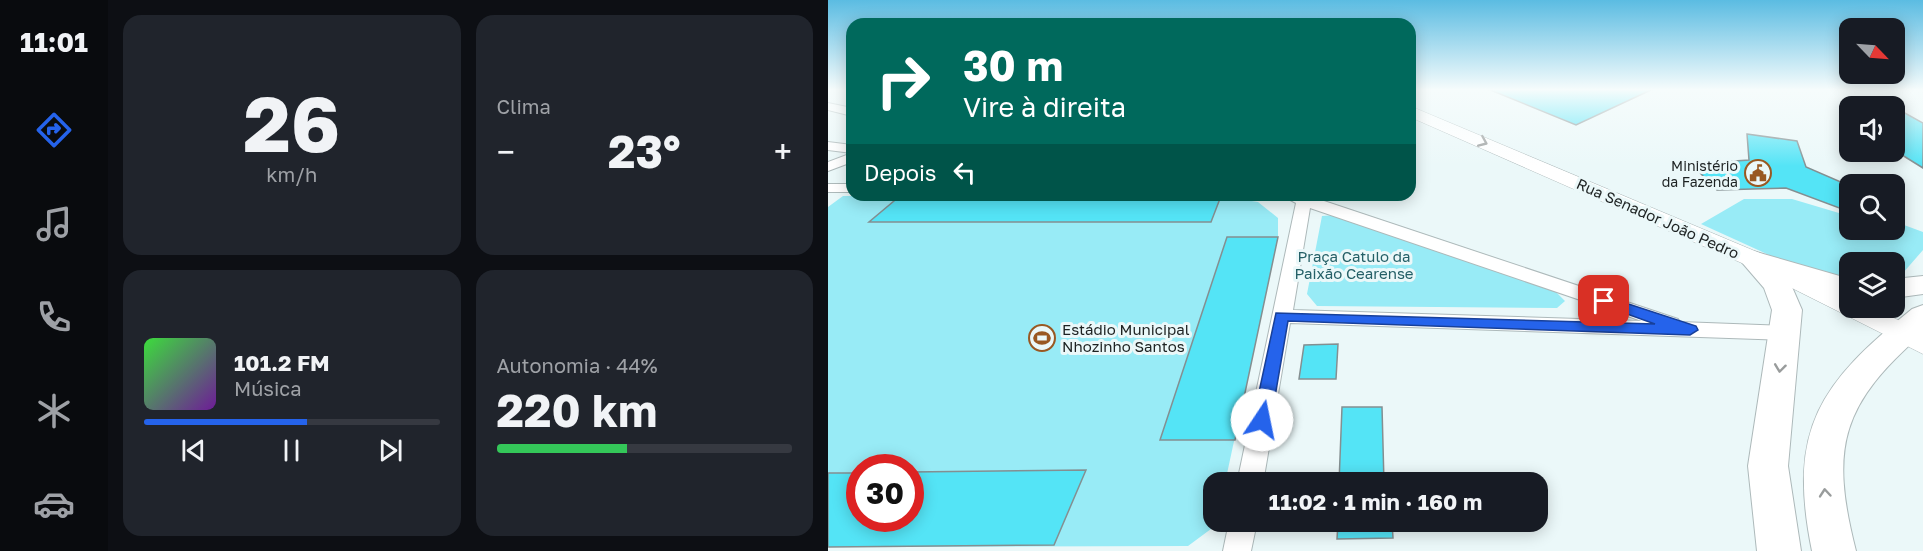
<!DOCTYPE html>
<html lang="pt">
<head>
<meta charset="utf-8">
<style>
	:root { --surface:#171b24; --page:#20242c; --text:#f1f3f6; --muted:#9ea1a6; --line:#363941; --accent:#2563eb }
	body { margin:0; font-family:"Golos Text",sans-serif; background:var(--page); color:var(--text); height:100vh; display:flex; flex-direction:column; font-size:22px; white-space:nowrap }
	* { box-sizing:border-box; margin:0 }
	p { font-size:20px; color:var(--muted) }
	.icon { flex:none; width:33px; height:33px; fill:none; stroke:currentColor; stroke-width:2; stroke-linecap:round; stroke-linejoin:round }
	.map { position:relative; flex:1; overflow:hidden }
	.sheet { display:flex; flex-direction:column; gap:15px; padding:15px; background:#0d0f14; width:720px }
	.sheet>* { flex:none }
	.guide { position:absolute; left:18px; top:18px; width:570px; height:183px; border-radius:18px; box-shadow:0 3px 15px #0003; background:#00695c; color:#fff; overflow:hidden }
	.needle { width:39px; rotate:115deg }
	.buttons { position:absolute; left:1011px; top:18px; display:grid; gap:12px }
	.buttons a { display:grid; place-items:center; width:66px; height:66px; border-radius:12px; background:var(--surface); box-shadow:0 3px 15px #0003; font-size:30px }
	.speed { position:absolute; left:18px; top:454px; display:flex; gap:12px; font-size:30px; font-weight:700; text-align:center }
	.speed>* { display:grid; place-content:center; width:78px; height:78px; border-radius:50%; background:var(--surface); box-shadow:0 3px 15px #0003; line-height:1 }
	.speed .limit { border:9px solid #d22; background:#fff; color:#111 }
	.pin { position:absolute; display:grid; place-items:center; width:51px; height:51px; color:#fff; margin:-26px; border-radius:12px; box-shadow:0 3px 9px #0006 }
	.me { position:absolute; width:66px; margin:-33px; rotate:11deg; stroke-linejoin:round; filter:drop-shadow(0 0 4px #0008) }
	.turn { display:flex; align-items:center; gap:21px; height:126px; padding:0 18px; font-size:27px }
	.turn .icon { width:78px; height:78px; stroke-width:2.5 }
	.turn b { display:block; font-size:42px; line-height:51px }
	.then { display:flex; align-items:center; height:57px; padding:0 18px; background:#0003; gap:12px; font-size:22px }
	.big { font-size:45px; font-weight:700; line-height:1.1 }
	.sheet .tile { flex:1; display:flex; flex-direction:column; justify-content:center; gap:9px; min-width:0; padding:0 21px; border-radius:18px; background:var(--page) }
	.sheet .dial { align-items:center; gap:0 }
	.dial b { font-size:78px; line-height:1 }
	.song { display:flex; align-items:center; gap:18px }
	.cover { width:72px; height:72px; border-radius:9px; background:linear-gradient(135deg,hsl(120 70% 55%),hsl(280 70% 35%)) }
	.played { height:6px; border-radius:3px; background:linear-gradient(90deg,var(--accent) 55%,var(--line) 55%) }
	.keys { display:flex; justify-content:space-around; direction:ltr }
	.heat { display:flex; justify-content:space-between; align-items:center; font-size:33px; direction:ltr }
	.charge { height:9px; border-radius:4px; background:linear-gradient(90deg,#34c759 44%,var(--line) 0) }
	.sheet .tiles { flex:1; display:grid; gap:15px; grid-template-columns:repeat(2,1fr) }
	.trip { position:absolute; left:375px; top:472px; width:345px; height:60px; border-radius:18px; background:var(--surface); box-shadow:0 3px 15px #0003; font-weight:700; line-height:60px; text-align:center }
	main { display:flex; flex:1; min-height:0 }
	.menu { display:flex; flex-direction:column; width:108px; justify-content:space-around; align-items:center; background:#090b0e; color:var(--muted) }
	.menu .icon { width:42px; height:42px }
	.menu .selected { color:var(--accent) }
	.menu b { font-size:27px; color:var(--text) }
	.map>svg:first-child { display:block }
	.green { fill:#98ebf6; fill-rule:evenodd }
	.building { fill:#54e4f6; stroke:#848f91; stroke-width:1.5 }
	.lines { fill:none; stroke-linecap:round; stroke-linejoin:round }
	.street-casing { stroke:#adb9ba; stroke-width:2 }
	.secondary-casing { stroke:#adb9ba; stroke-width:1 }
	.primary-casing { stroke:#adb9ba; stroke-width:2 }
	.street { fill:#fff; fill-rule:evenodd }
	.secondary { fill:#fff; fill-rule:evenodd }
	.primary { fill:#fff; fill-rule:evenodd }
	.oneway { stroke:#999c9c }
	.route { fill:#2563eb; stroke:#184099; stroke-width:1.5 }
	.labels { text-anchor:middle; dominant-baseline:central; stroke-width:6; stroke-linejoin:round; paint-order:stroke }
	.far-poi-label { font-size:14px; fill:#1d2222; stroke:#ebf8f9; text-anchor:end }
	.street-label { font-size:15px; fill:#1d2222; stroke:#ebf8f9 }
	.park-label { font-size:15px; fill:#256067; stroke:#ebf8f9 }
	.poi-label { font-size:15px; fill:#1d2222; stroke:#ebf8f9; text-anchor:start }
</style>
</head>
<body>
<main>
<nav class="menu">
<b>11:01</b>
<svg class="icon selected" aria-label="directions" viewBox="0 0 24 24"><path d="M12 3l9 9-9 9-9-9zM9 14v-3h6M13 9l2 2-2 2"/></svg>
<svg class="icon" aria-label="music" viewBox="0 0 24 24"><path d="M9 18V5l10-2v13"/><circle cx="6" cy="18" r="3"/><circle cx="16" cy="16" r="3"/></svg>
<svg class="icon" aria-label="phone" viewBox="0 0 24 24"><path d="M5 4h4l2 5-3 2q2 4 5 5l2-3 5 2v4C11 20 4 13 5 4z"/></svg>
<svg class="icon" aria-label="climate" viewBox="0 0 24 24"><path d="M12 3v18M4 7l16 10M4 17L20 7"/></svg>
<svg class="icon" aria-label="car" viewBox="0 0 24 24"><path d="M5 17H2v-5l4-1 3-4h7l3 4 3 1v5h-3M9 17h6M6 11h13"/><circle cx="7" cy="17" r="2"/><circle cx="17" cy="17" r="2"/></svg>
</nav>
<section class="sheet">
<div class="tiles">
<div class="tile dial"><b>26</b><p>km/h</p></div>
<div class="tile"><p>Clima</p>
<div class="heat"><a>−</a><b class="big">23°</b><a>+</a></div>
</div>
<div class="tile">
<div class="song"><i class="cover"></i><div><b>101.2 FM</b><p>Música</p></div></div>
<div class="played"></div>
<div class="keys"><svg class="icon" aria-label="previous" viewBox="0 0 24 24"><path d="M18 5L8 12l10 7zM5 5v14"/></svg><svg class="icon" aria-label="pause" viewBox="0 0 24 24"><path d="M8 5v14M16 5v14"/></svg><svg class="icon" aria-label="next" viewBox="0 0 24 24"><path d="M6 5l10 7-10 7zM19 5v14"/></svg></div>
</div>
<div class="tile"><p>Autonomia · 44%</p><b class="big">220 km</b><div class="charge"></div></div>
</div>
</section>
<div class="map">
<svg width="1095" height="551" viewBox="0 0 1095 551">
	<rect width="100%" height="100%" fill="#ebf8f9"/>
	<path class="green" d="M15 196H393L430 202 450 218V237L397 483H386L387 526 360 546 0 547V207ZM32 468H82V519H32Z
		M916 199H964L1021 216 1022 230H1066L1067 227 1076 225 1095 232V250L1075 273 1067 274 1066 262H1022L1021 278 963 265 873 224Z
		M508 215 728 292 737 301 729 308 489 306 479 294 494 216Z"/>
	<path class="building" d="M660 89H825L748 125Z
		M1066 107 1095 123V168L1066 150Z
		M919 134 969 141 978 167 1022 186V212L958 188 889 190 863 164 921 160Z
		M72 196H393L383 222H41Z
		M399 237H450L407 440H332Z
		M510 344 508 379H471L476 345Z
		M514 407H554L556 483H511Z
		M258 470 226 545 0 547V473H32V519H82V472Z
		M510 522H564L565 538 509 539Z"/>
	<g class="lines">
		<defs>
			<path id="street" d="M0 103 24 108V116L0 110Z
				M0 142 24 145V162L0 171V162L24 153 0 150Z
				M0 184H24V192H0Z
				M453 195 481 196 850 319 852 322 957 326 964 328 967 333 964 338 957 340 462 323 435 483H409L468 203ZM482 208 814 321 465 310Z
				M401 522H429L423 551H395Z"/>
			<path id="secondary" d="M582 106 934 254 1022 296V308H1045L1095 332V354L916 264 582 117Z"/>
			<path id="primary" d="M925 251 1022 279V298L961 280 974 310 960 466 973 551H929L920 466 944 310 936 288 911 259 915 253Z
				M1095 276V294L1066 298V279Z
				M1095 305V333C1014 404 1001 446 1028 551H984C959 429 992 383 1084 309Z"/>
		</defs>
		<use href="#street" class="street-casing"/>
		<use href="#secondary" class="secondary-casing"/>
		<use href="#primary" class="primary-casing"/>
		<use href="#street" class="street"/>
		<use href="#secondary" class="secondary"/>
		<use href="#primary" class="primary"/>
	</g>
	<defs><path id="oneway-chevron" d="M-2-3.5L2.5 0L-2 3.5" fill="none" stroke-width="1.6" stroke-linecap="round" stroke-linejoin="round" transform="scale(1.5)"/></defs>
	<g class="oneway">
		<use href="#oneway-chevron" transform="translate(655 142) rotate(23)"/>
		<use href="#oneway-chevron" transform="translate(952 368) rotate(97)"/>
		<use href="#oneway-chevron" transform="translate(997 493) rotate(-95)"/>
	</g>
	<linearGradient id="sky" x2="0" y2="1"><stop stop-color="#5bbce2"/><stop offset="0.54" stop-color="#f6fcfc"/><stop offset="1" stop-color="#f6fcfc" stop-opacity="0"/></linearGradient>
	<rect width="1095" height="166" fill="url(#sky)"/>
	<path class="route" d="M776 296 868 326 870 330 862 335 460 321 443 420 440 426 434 428 428 426 425 420 448 313 827 324 771 304 769 301Z"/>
	<defs>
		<symbol id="civic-ring" viewBox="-11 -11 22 22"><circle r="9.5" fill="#ebf8f9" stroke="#995822" stroke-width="1.5"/><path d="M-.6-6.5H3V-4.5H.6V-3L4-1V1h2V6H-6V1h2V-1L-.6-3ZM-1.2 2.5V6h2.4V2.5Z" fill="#995822"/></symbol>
		<symbol id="stadium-ring" viewBox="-11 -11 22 22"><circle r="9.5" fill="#ebf8f9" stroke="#995822" stroke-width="1.5"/><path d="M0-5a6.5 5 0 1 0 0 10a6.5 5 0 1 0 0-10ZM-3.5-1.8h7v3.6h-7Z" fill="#995822"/></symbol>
	</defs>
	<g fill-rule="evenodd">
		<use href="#civic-ring" x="915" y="158" width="30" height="30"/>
		<use href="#stadium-ring" x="199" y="323" width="30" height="30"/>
	</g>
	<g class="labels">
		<g class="far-poi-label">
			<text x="910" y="165">Ministério<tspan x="910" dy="16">da Fazenda</tspan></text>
		</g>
		<g class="street-label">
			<text transform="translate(830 218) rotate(24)">Rua Senador João Pedro</text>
		</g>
		<g class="park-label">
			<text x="526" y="256">Praça Catulo da<tspan x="526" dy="17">Paixão Cearense</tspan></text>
		</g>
		<g class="poi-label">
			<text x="234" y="329">Estádio Municipal<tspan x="234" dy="17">Nhozinho Santos</tspan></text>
		</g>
	</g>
</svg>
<div class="buttons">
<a><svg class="needle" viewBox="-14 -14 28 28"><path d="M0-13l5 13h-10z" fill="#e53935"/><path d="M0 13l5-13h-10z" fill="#9ea1a6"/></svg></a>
<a><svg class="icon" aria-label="sound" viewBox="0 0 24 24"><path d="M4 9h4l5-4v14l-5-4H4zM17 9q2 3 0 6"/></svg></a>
<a><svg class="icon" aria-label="search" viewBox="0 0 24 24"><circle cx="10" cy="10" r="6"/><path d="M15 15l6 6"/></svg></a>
<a><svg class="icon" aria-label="layers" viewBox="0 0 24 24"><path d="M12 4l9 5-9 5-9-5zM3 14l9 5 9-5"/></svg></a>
</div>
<div class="speed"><div class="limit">30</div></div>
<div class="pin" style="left:776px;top:301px;background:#d93025"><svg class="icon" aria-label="arrive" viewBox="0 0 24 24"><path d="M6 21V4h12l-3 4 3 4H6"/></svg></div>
<svg class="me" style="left:434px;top:420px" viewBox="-20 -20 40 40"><circle r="19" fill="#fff"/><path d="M0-13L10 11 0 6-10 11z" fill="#2563eb"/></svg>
<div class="trip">11:02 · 1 min · 160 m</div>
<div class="guide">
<div class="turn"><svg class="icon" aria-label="right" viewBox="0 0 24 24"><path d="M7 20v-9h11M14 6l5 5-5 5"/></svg><div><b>30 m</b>Vire à direita</div></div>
<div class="then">Depois<svg class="icon" aria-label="left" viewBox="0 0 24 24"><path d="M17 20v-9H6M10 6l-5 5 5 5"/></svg></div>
</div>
</div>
</main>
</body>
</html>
